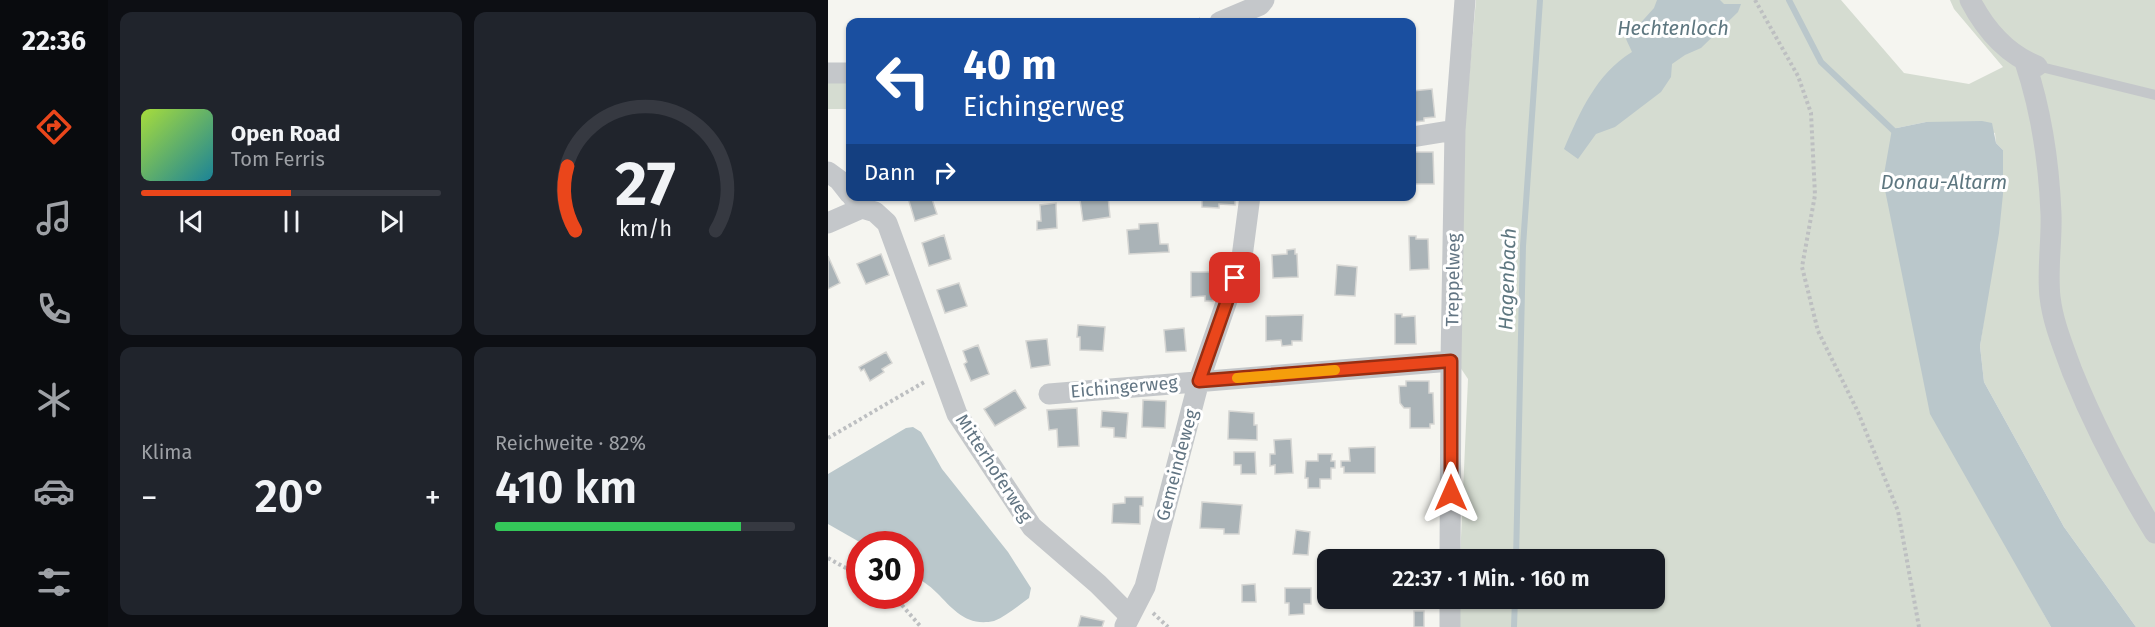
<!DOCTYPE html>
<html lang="de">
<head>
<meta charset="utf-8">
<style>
	:root { --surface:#171b24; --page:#20242c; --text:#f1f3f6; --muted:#9ea1a6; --line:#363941; --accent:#ea461b }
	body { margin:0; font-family:"Fira Sans",sans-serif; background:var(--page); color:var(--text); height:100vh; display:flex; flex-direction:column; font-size:22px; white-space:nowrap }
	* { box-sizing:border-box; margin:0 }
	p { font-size:20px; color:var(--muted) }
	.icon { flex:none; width:33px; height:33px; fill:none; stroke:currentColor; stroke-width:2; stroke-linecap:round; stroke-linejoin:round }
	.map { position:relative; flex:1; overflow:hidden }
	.sheet { display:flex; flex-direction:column; gap:12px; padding:12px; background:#0d0f14; width:720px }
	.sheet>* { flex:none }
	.banner { position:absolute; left:18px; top:18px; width:570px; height:183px; border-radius:12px; box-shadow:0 2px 4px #0004; background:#1a4fa0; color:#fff; overflow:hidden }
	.speed { position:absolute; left:18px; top:531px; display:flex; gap:12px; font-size:30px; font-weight:700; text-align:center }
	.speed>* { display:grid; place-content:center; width:78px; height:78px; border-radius:50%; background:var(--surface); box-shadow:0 2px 4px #0004; line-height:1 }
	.speed .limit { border:9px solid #d22; background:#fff; color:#111 }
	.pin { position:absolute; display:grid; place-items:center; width:51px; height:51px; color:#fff; margin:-26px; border-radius:12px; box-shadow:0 3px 9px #0006 }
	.me { position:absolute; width:66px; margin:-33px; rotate:0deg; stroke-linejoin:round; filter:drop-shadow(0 0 4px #0008) }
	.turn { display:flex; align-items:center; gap:21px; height:126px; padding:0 18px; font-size:27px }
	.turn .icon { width:78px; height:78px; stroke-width:2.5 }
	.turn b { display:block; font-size:42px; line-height:51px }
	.then { display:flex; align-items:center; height:57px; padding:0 18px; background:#0003; gap:12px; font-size:22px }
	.big { font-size:45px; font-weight:600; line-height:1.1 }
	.sheet .widget { flex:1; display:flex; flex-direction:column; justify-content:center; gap:9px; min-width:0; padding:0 21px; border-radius:12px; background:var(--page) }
	.sheet .dial { align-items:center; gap:0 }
	.dial svg { height:156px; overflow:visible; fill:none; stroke:var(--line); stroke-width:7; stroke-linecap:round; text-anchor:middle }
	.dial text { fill:var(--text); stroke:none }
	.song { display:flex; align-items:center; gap:18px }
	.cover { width:72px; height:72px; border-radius:9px; background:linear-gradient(135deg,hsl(80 70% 55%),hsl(190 70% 35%)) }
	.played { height:6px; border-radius:3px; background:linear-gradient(90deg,var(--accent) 50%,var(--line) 50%) }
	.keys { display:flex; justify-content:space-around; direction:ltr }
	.heat { display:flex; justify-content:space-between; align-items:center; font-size:33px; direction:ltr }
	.charge { height:9px; border-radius:4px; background:linear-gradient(90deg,#34c759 82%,var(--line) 0) }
	.sheet .tiles { flex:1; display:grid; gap:12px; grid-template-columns:repeat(2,1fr) }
	.trip { position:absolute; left:489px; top:549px; width:348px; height:60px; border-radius:12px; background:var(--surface); box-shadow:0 2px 4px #0004; font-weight:600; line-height:60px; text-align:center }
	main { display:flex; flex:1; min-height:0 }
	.menu { display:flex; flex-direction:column; width:108px; justify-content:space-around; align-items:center; background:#090b0e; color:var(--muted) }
	.menu .icon { width:42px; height:42px }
	.menu .active { color:var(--accent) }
	.menu b { font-size:27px; color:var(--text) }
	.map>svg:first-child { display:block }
	.green { fill:#d5dcd1 }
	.water { fill:#bac7cb }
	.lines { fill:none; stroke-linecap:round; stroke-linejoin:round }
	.stream { stroke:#bac7cb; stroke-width:6 }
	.building { fill:#aab3b7; stroke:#d6d6d3; stroke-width:1.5 }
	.path { stroke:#bdbfc1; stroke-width:4; stroke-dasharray:3 3; stroke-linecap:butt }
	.lane { stroke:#c4c7ca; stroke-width:10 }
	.street { stroke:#c4c7ca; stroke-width:21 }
	.route-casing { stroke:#982e12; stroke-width:15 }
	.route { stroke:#ea461b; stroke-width:10 }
	.slow { stroke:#f59e0b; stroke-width:10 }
	.labels { text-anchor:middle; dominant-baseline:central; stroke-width:6; stroke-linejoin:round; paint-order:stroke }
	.street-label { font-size:18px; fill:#627583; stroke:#fff }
	.water-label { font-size:20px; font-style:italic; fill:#5e7780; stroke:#fff }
</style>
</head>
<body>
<main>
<nav class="menu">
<b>22:36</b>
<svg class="icon active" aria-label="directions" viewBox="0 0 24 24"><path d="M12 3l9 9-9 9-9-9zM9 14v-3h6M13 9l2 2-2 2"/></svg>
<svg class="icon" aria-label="music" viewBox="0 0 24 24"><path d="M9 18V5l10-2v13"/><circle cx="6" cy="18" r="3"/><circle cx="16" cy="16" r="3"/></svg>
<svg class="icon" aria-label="phone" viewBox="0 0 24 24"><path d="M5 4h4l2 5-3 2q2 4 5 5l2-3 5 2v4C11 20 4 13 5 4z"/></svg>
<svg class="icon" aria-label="climate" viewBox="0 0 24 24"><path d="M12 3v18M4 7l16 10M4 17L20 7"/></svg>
<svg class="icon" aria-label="car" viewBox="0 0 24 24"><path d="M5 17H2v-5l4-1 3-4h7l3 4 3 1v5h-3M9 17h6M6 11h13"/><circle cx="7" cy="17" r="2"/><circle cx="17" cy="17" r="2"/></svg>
<svg class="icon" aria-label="filters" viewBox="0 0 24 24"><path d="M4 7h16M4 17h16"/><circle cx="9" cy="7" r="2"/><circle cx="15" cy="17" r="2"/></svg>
</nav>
<section class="sheet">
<div class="tiles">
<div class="widget">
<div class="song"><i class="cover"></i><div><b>Open Road</b><p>Tom Ferris</p></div></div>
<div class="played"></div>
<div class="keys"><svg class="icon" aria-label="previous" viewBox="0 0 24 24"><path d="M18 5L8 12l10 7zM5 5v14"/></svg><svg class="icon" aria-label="pause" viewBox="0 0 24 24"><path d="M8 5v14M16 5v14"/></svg><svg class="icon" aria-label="next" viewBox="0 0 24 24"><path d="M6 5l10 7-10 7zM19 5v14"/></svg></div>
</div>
<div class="widget dial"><svg viewBox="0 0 100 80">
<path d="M14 69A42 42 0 1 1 86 69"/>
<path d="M14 69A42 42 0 0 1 10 36" stroke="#ea461b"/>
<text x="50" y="56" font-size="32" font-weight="700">27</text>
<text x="50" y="72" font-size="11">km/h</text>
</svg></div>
<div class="widget"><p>Klima</p>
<div class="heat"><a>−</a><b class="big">20°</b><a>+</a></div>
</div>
<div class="widget"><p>Reichweite · 82%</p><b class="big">410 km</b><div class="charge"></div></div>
</div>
</section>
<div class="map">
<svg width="1327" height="627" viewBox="0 0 1327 627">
	<rect width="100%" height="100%" fill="#f5f5f0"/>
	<path class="green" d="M648 0H1013L1076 73 1141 84 1175 67 1126 9 1122 0H1327V627H1308L1236 527 1156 382 1152 346 1158 305 1175 150 1168 143 1167 133 1124 122H1098L1064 129 1206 596 1223 627H632V599L826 598V560H632L640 379 632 367 634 156Z
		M22 82V109H0V83Z"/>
	<path class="water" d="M829 0H892L896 4H913L910 12 873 48 857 55 844 64 843 77 833 92 787 127 768 134 750 159 736 149C752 112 768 74 804 52L798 39 826 8Z
		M1154 121 1164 123 1168 143 1175 150V194L1171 233 1152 346 1156 382 1236 527 1308 627H1223L1102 414 1055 180 1064 129 1098 122Z
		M85 427 93 432 114 469 180 552 203 588 201 598C190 606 178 616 166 621 138 627 125 609 109 593 101 585 92 579 83 574L82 544H35L0 524V474L78 428Z"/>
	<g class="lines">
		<path class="stream" d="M961 0 993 62 1068 133
			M688 560 695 246 712 0
			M686 627 687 598"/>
	</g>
	<path class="building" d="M604 89 607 117 596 118V121L585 122 584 91Z
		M584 152H605L606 184H584Z
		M85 196H103L109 214 87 221 80 198Z
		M280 196 282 217 255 221 252 200Z
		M374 196H407V205L391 204V208L374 207Z
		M228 203 229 228 209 230V221H213L212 205Z
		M330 223 332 244H340L341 252 301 254 299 230 311 229V224Z
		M116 235 123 259 101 266 94 243Z
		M581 236H588V239H600L601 269 582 270Z
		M467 249V254H469L470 277 445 278 444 255 459 254V250Z
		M53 254 61 275 38 284 29 264Z
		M0 256 12 283 0 289Z
		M509 265 529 267 527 296 507 295Z
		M363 272H385V301H377V296L363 297Z
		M131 283 139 306 117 313 109 290Z
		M567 314H574V317L587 316 588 344H567Z
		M475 315 474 341H464V345L454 346 453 340 438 341V316Z
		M250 325 277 327 275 351 252 350V337H249Z
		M356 328 358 351 338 352 336 330Z
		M219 339 222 365 203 368 198 341Z
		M150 345 161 374 143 381 136 364 139 362 135 351Z
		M58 352 64 363 54 369 56 372 42 381 36 369 33 371 31 367Z
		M578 381H601V393H605L606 424H602V428H582V408H576L572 403 571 386H578Z
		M187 390 198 408 167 426 156 409Z
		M315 400 338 401 337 428 314 427Z
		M249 408 251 446 230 447 229 429 221 430 219 410Z
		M274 411 300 413 298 438 286 437V428L273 427Z
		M401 411 426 413V425H429V440L400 439Z
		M463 439 465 473 447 474V465L442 466V454H447L446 440Z
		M547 447V473H516V467H513V461H522L521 448Z
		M406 452H427L428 474H413V465H406Z
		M490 454H504L503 461H507V468H503V479H492V488H480V478H477L478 461H490Z
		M297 497H315V506H312V524L284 523 285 504 297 503Z
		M374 502 414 505 411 534H396V529L372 528Z
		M468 530 482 532 480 555 465 554Z
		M427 584 428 602H414V585Z
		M457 588H483V604H476V614L461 615V603H457Z
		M586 611H596V627H586Z
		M253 616 276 621 274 627H250Z"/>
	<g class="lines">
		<path class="path" d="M927 0 970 76 983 113 987 195 974 267 990 331 1030 412 1070 511 1091 627
			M360 22 372 19
			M0 438 98 381
			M0 558 32 576
			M66 596 93 627
			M325 613 340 627"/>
		<path class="lane" d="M1209 66 1327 95"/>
		<path class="street" d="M1142 0C1157 29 1178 54 1209 66
			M392 22 432 5 436 0
			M1197 62C1213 110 1221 163 1223 214 1224 241 1219 270 1222 297 1225 323 1235 346 1244 371 1267 428 1295 481 1327 533
			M0 73H22
			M584 137 627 130
			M0 172 11 180 22 194
			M24 196 34 208 47 212 59 223 129 414 204 527 270 584 302 616
			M0 223 34 208
			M221 394 623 361
			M622 560 623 361 627 130 637 0
			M297 626 317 587 371 381 414 257 422 196
			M622 627V598"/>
	</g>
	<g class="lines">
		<defs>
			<path id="route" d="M407 278 371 381 623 361V493"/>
		</defs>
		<use href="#route" class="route-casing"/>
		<use href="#route" class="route"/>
		<path class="slow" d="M409 378 507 370"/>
	</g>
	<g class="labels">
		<g class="street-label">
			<text transform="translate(625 280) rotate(-89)">Treppelweg</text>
			<text transform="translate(296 387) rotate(-5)">Eichingerweg</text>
			<text transform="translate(349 465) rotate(-75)">Gemeindeweg</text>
			<text transform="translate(166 468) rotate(57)">Mitterhoferweg</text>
		</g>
		<g class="water-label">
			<text x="845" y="28">Hechtenloch</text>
			<text x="1116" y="182">Donau-Altarm</text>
			<text transform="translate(679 279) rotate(-88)">Hagenbach</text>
		</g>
	</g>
</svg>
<div class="speed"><div class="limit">30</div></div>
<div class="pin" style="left:407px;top:278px;background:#d93025"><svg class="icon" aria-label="arrive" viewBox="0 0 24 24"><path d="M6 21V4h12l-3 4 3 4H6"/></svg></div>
<svg class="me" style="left:623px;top:493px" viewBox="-20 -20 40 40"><path d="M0-17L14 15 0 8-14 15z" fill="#ea461b" stroke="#fff" stroke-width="4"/></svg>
<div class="trip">22:37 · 1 Min. · 160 m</div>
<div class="banner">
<div class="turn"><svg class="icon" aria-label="left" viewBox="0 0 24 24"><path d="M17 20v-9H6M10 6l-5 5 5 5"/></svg><div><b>40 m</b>Eichingerweg</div></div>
<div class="then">Dann<svg class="icon" aria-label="right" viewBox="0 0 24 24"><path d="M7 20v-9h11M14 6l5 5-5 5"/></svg></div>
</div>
</div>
</main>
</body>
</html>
